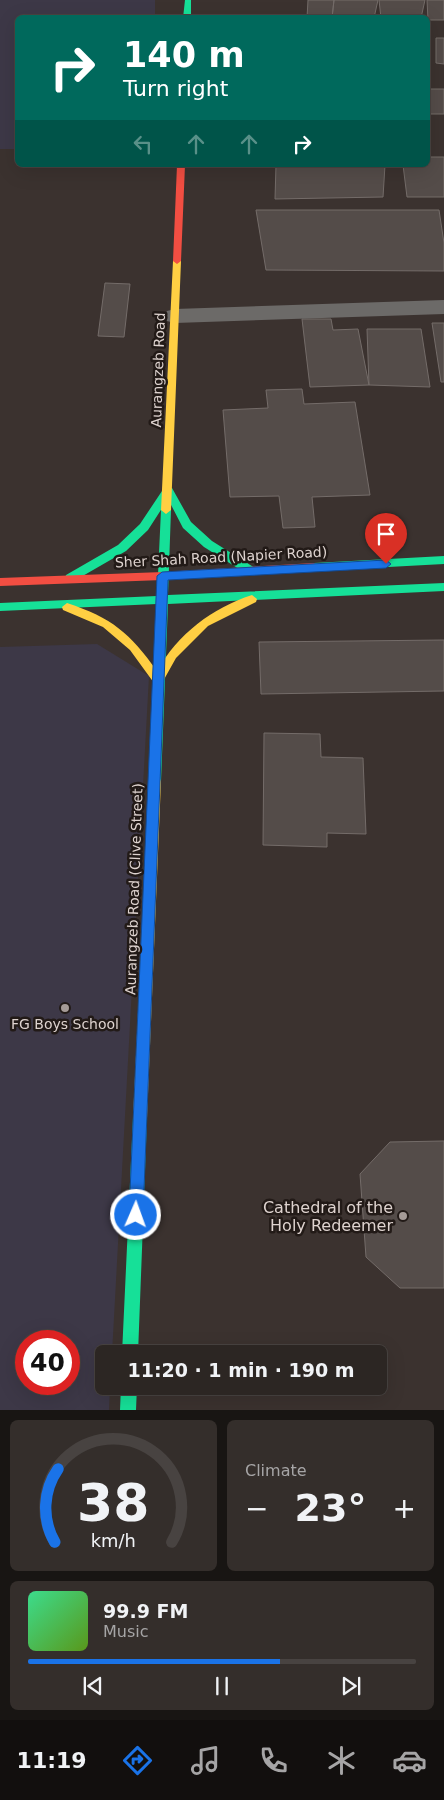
<!DOCTYPE html>
<html lang="en">
<head>
<meta charset="utf-8">
<style>
	:root { --surface:#2c2623; --page:#342e2b; --text:#f1f3f6; --muted:#a6a5a6; --line:#484341; --accent:#1a73e8 }
	body { margin:0; font-family:"DejaVu Sans",sans-serif; background:var(--page); color:var(--text); height:100vh; display:flex; flex-direction:column; font-size:19px; white-space:nowrap }
	* { box-sizing:border-box; margin:0 }
	p { font-size:16px; color:var(--muted) }
	.icon { flex:none; width:28px; height:28px; fill:none; stroke:currentColor; stroke-width:2; stroke-linecap:round; stroke-linejoin:round }
	.map { position:relative; height:1410px; overflow:hidden }
	.details { display:flex; flex-direction:column; gap:10px; padding:10px; background:#181513; flex:1 }
	.details>* { flex:none }
	.top-card { position:absolute; left:15px; top:15px; width:415px; height:152px; border-radius:8px; box-shadow:0 5px 20px #0002,0 0 0 1px var(--line); background:#00695c; color:#fff; overflow:hidden }
	.speed { position:absolute; left:15px; top:1330px; display:flex; gap:10px; font-size:25px; font-weight:700; text-align:center }
	.speed>* { display:grid; place-content:center; width:65px; height:65px; border-radius:50%; background:var(--surface); box-shadow:0 5px 20px #0002,0 0 0 1px var(--line); line-height:1 }
	.speed .limit { border:8px solid #d22; background:#fff; color:#111 }
	.pin { position:absolute; display:grid; place-items:center; width:42px; height:42px; color:#fff; margin:-51px -21px; border-radius:50% 50% 50% 0; rotate:-45deg; box-shadow:0 0 5px #0007 }
	.pin .icon { rotate:45deg }
	.me { position:absolute; width:55px; margin:-28px; rotate:2deg; stroke-linejoin:round; filter:drop-shadow(0 0 4px #0008) }
	.turn { display:flex; align-items:center; gap:18px; height:105px; padding:0 25px; font-size:22px }
	.turn .icon { width:65px; height:65px; stroke-width:2.5 }
	.turn b { display:block; font-size:35px; line-height:42px }
	.lanes { display:flex; align-items:center; height:48px; padding:0 25px; background:#0003; justify-content:center; gap:25px; direction:ltr }
	.lanes .off { opacity:.35 }
	.big { font-size:38px; font-weight:600; line-height:1.1 }
	.details .tile { flex:1; display:flex; flex-direction:column; justify-content:center; gap:8px; min-width:0; padding:0 18px; border-radius:8px; background:var(--page) }
	.details .dial { align-items:center; gap:0 }
	.dial svg { height:130px; overflow:visible; fill:none; stroke:var(--line); stroke-width:7; stroke-linecap:round; text-anchor:middle }
	.dial text { fill:var(--text); stroke:none }
	.song { display:flex; align-items:center; gap:15px }
	.cover { width:60px; height:60px; border-radius:8px; background:linear-gradient(135deg,hsl(150 70% 55%),hsl(90 70% 35%)) }
	.played { height:5px; border-radius:2px; background:linear-gradient(90deg,var(--accent) 65%,var(--line) 65%) }
	.keys { display:flex; justify-content:space-around; direction:ltr }
	.heat { display:flex; justify-content:space-between; align-items:center; font-size:28px; direction:ltr }
	.details .tiles { flex:1; display:grid; gap:10px; grid-template-columns:1fr 1fr }
	.tile:last-child { grid-column:span 2 }
	.trip { position:absolute; left:95px; top:1345px; width:292px; height:50px; border-radius:8px; background:var(--surface); box-shadow:0 5px 20px #0002,0 0 0 1px var(--line); font-weight:600; line-height:50px; text-align:center }
	.tab-bar { display:flex; height:80px; justify-content:space-around; align-items:center; background:#120f0e; color:var(--muted) }
	.tab-bar .icon { width:35px; height:35px }
	.tab-bar .current { color:var(--accent) }
	.tab-bar b { font-size:22px; color:var(--text) }
	.map>svg:first-child { display:block }
	.education { fill:#3d3847; fill-rule:evenodd }
	.building { fill:#544c49; stroke:#746c69 }
	.lines { fill:none; stroke-linecap:round; stroke-linejoin:round }
	.street { fill:#6c6a68; fill-rule:evenodd }
	.fast { fill:#16e098; fill-rule:evenodd }
	.slow { fill:#ffcf43; fill-rule:evenodd }
	.jam { fill:#f24e42; fill-rule:evenodd }
	.route { fill:#1a73e8; stroke:#114b97 }
	.poi-dot { fill:#a59b97; stroke:#221a17; stroke-width:2 }
	.labels { text-anchor:middle; dominant-baseline:central; stroke-width:5; stroke-linejoin:round; paint-order:stroke }
	.street-label { font-size:14px; fill:#ded3cf; stroke:#221a17 }
	.poi-label { font-size:14px; fill:#ded3cf; stroke:#221a17 }
	.near-poi-label { font-size:16px; fill:#ded3cf; stroke:#221a17; text-anchor:end }
</style>
</head>
<body>
<div class="map">
<svg width="444" height="1410" viewBox="0 0 444 1410">
	<rect width="100%" height="100%" fill="#3b322f"/>
	<path class="education" d="M0 0H155V17L18 18 17 149H0Z
		M97 644 149 676 112 1354H104V1386H110L109 1410H0V647ZM26 1341H69V1384H26Z"/>
	<path class="building" d="M308 0H334L332 18H307Z
		M334 0H378L374 18H332Z
		M379 0H425L421 18H381Z
		M427 0H444V20H428Z
		M436 38H444V64L436 63Z
		M428 89H444V114H428Z
		M428 157H444V197H407L403 165H428Z
		M276 165H385L383 197 275 199Z
		M256 210H439L444 243V271L266 270Z
		M105 283 130 284 124 337 98 336Z
		M302 319H331L333 330 358 329 369 385 310 387Z
		M432 323H444V382H441Z
		M367 329H421L430 387 369 385Z
		M302 389 304 404 355 402 370 495 312 497 315 527 283 528 279 496 230 497 223 410 268 408 266 390Z
		M444 640V691L261 694 259 642Z
		M264 733 320 734 321 757 363 758 366 834 327 833V847L263 845Z
		M444 1141V1288H400L366 1257 360 1174 390 1142Z"/>
	<g class="lines">
		<path class="street" d="M444 300V314L175 323 167 321 164 316 167 311 175 309Z"/>
		<path class="fast" d="M185 0H191V18H183Z
			M168 487 172 488 191 522 212 541 255 568 256 571 255 574H247L204 547 183 528 168 499 148 530 126 551 74 581H66L65 578 66 575 118 545 140 524 164 488Z
			M166 506 171 510 168 595 444 583V591L168 604 161 781 159 785 155 786 151 785 149 781 157 604 0 611V603L157 596 161 510Z
			M444 556V564L314 571 309 567 314 563Z
			M140 1111 145 1113 147 1118 138 1354H122L133 1118 135 1113Z
			M121 1386H137L136 1410H120Z"/>
		<path class="slow" d="M177 258 181 261 171 510 166 514 161 510 173 261Z
			M252 595 257 599 256 602 208 626 176 658 162 683H154L130 650 103 627 63 610 62 607 67 603C112 618 130 633 157 671 178 634 212 608 252 595Z
			M155 776 159 777 161 781 147 1118 145 1123 140 1125 135 1123 133 1118 149 781 151 777Z"/>
		<path class="jam" d="M177 165H185L181 261 177 264 173 261Z
			M314 563 319 567 314 571 163 580 0 586V578L163 572Z"/>
	</g>
	<path class="route" d="M386 560 391 564 386 568 168 580 143 1215 141 1220 136 1222 131 1220 129 1215 157 576 162 572Z"/>
	<g class="poi-dot">
		<circle cx="65" cy="1008" r="5"/>
		<circle cx="403" cy="1216" r="5"/>
	</g>
	<g class="labels">
		<g class="street-label">
			<text transform="translate(158 370) rotate(-88)">Aurangzeb Road</text>
			<text transform="translate(221 557) rotate(-3)">Sher Shah Road (Napier Road)</text>
			<text transform="translate(134 889) rotate(-88)">Aurangzeb Road (Clive Street)</text>
		</g>
		<g class="poi-label">
			<text x="65" y="1024">FG Boys School</text>
		</g>
		<g class="near-poi-label">
			<text x="393" y="1207">Cathedral of the<tspan x="393" dy="18">Holy Redeemer</tspan></text>
		</g>
	</g>
</svg>
<div class="speed"><div class="limit">40</div></div>
<div class="pin" style="left:386px;top:564px;background:#d93025"><svg class="icon" aria-label="arrive" viewBox="0 0 24 24"><path d="M6 21V4h12l-3 4 3 4H6"/></svg></div>
<svg class="me" style="left:136px;top:1215px" viewBox="-20 -20 40 40"><circle r="17" fill="#1a73e8" stroke="#fff" stroke-width="3"/><path d="M0-11L8 9 0 5-8 9z" fill="#fff"/></svg>
<div class="trip">11:20 · 1 min · 190 m</div>
<div class="top-card">
<div class="turn"><svg class="icon" aria-label="right" viewBox="0 0 24 24"><path d="M7 20v-9h11M14 6l5 5-5 5"/></svg><div><b>140 m</b>Turn right</div></div>
<div class="lanes"><svg class="icon off" aria-label="left" viewBox="0 0 24 24"><path d="M17 20v-9H6M10 6l-5 5 5 5"/></svg><svg class="icon off" aria-label="ahead" viewBox="0 0 24 24"><path d="M12 20V5M6 11l6-6 6 6"/></svg><svg class="icon off" aria-label="ahead" viewBox="0 0 24 24"><path d="M12 20V5M6 11l6-6 6 6"/></svg><svg class="icon" aria-label="right" viewBox="0 0 24 24"><path d="M7 20v-9h11M14 6l5 5-5 5"/></svg></div>
</div>
</div>
<section class="details">
<div class="tiles">
<div class="tile dial"><svg viewBox="0 0 100 80">
<path d="M14 69A42 42 0 1 1 86 69"/>
<path d="M14 69A42 42 0 0 1 16 24" stroke="#1a73e8"/>
<text x="50" y="56" font-size="32" font-weight="700">38</text>
<text x="50" y="72" font-size="11">km/h</text>
</svg></div>
<div class="tile"><p>Climate</p>
<div class="heat"><a>−</a><b class="big">23°</b><a>+</a></div>
</div>
<div class="tile">
<div class="song"><i class="cover"></i><div><b>99.9 FM</b><p>Music</p></div></div>
<div class="played"></div>
<div class="keys"><svg class="icon" aria-label="previous" viewBox="0 0 24 24"><path d="M18 5L8 12l10 7zM5 5v14"/></svg><svg class="icon" aria-label="pause" viewBox="0 0 24 24"><path d="M8 5v14M16 5v14"/></svg><svg class="icon" aria-label="next" viewBox="0 0 24 24"><path d="M6 5l10 7-10 7zM19 5v14"/></svg></div>
</div>
</div>
</section>
<nav class="tab-bar">
<b>11:19</b>
<svg class="icon current" aria-label="directions" viewBox="0 0 24 24"><path d="M12 3l9 9-9 9-9-9zM9 14v-3h6M13 9l2 2-2 2"/></svg>
<svg class="icon" aria-label="music" viewBox="0 0 24 24"><path d="M9 18V5l10-2v13"/><circle cx="6" cy="18" r="3"/><circle cx="16" cy="16" r="3"/></svg>
<svg class="icon" aria-label="phone" viewBox="0 0 24 24"><path d="M5 4h4l2 5-3 2q2 4 5 5l2-3 5 2v4C11 20 4 13 5 4z"/></svg>
<svg class="icon" aria-label="climate" viewBox="0 0 24 24"><path d="M12 3v18M4 7l16 10M4 17L20 7"/></svg>
<svg class="icon" aria-label="car" viewBox="0 0 24 24"><path d="M5 17H2v-5l4-1 3-4h7l3 4 3 1v5h-3M9 17h6M6 11h13"/><circle cx="7" cy="17" r="2"/><circle cx="17" cy="17" r="2"/></svg>
</nav>
</body>
</html>
